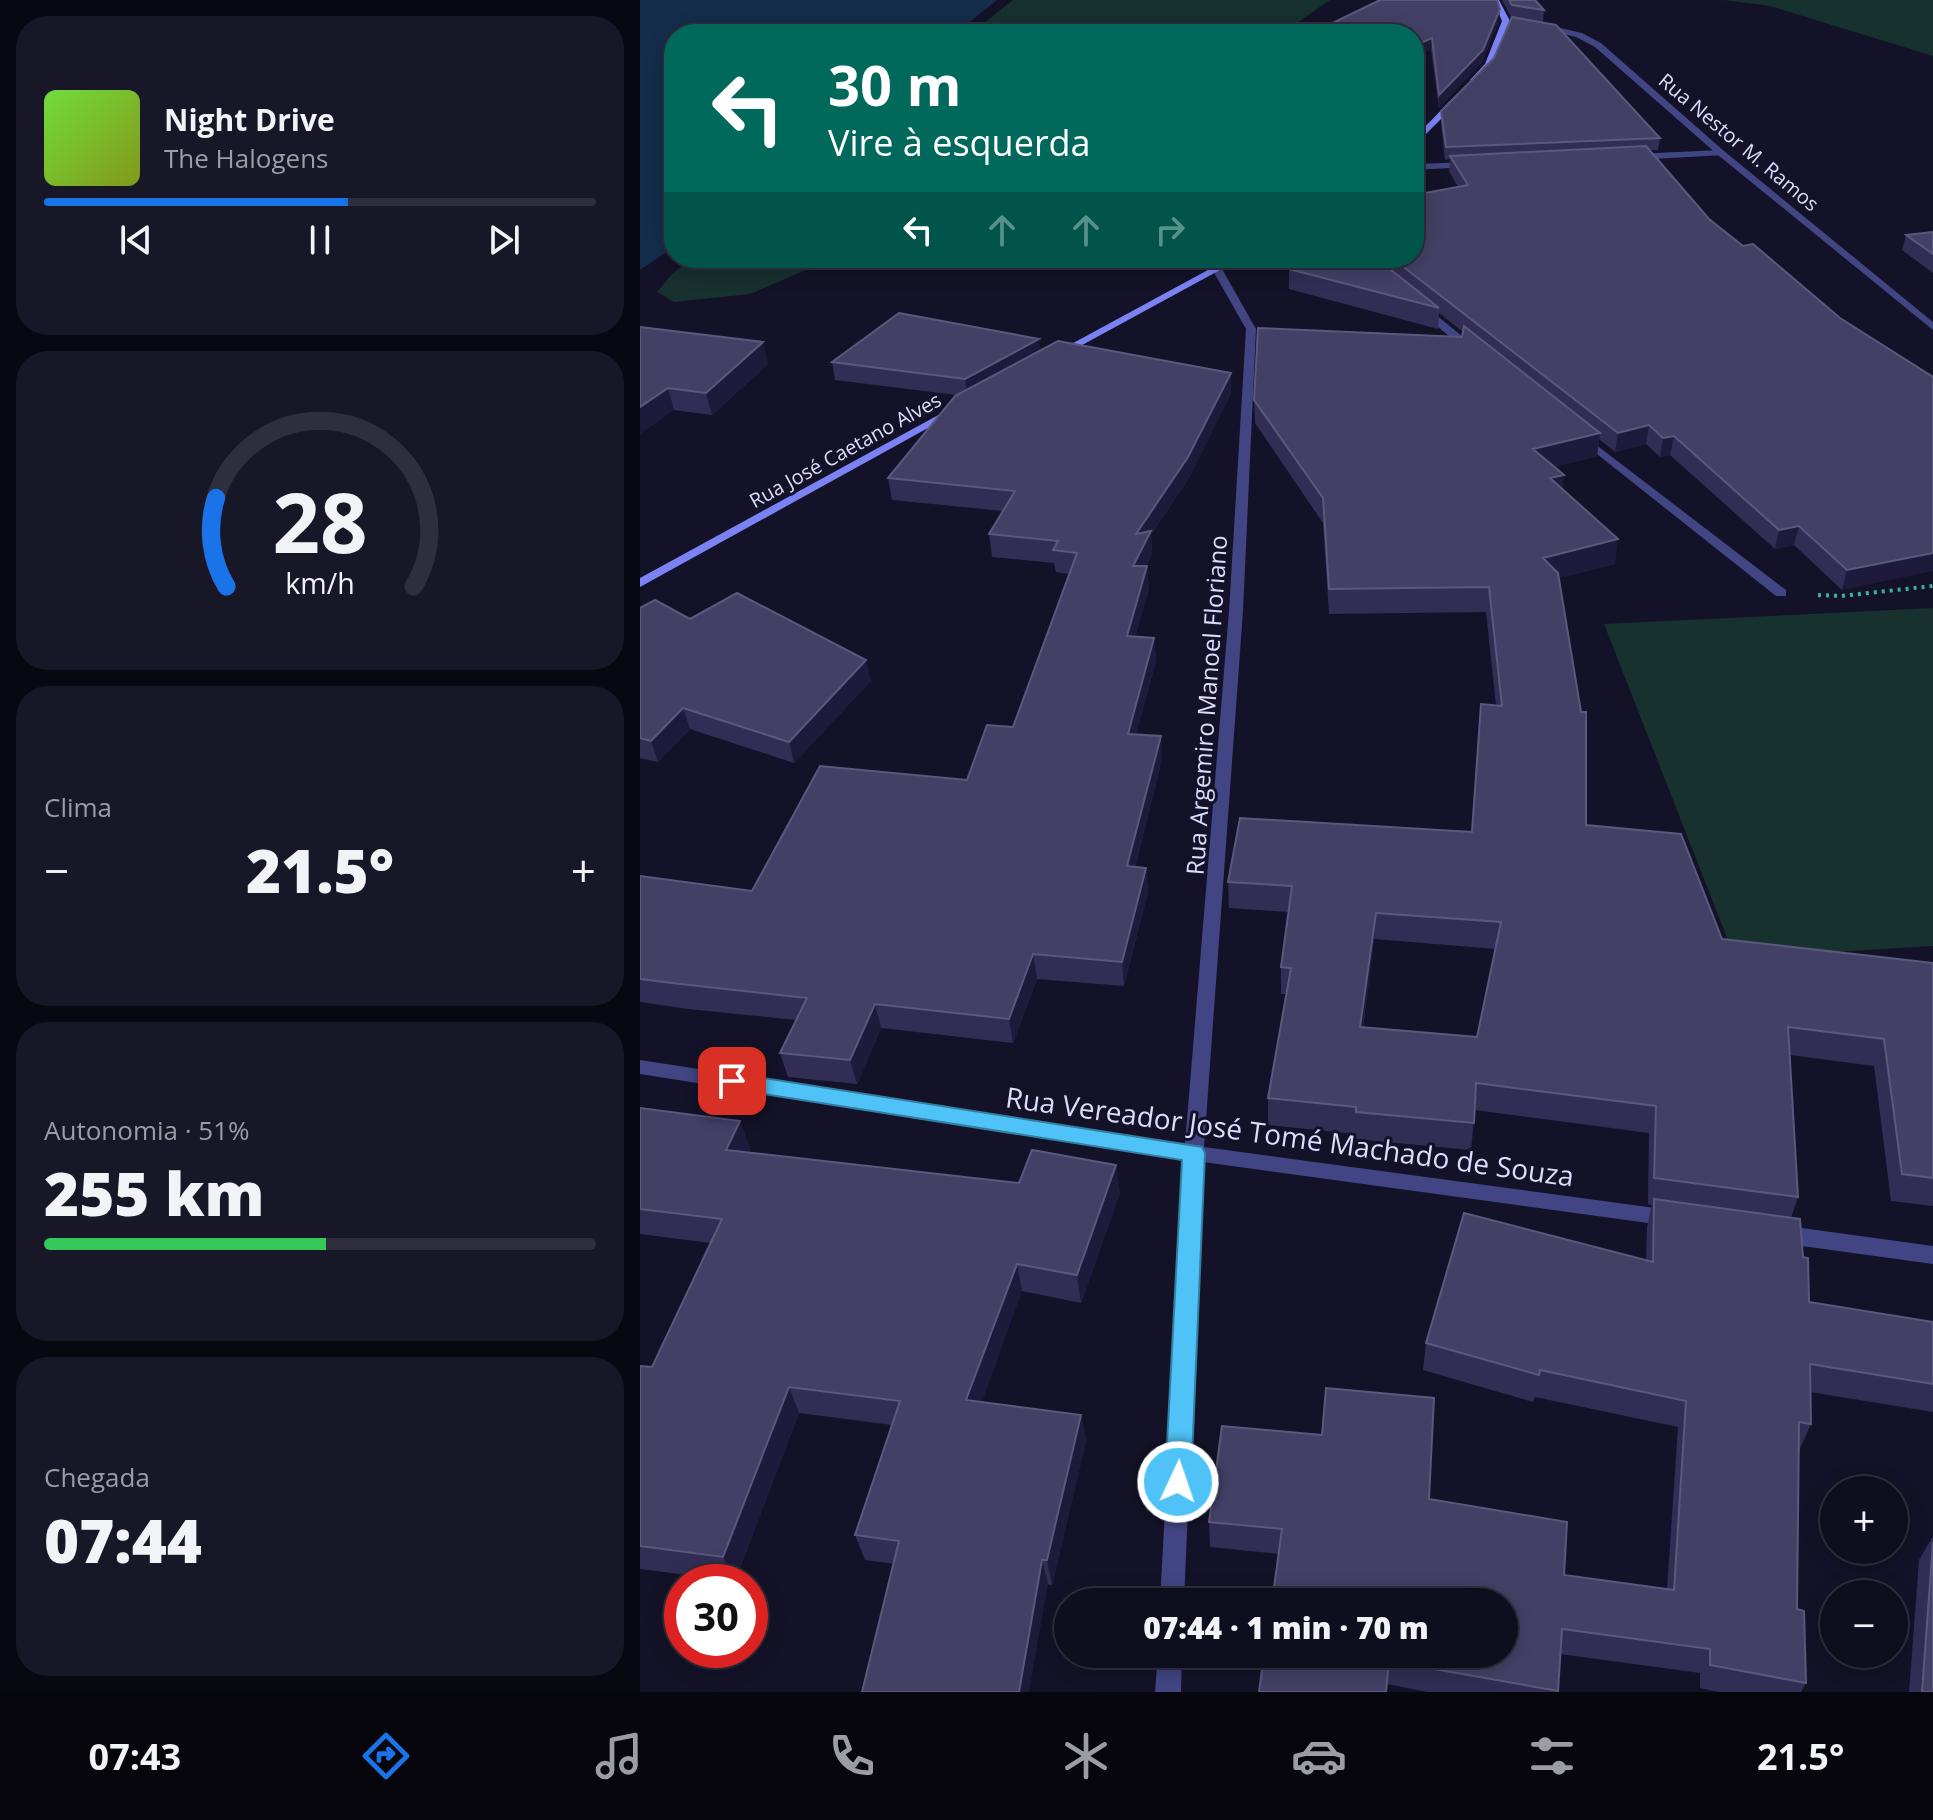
<!DOCTYPE html>
<html lang="pt">
<head>
<meta charset="utf-8">
<style>
	:root { --surface:#0f0e1e; --page:#181727; --text:#f1f3f6; --muted:#9b9ca4; --line:#2f2e3c; --accent:#1a73e8 }
	body { margin:0; font-family:"Open Sans",sans-serif; background:var(--page); color:var(--text); height:100vh; display:flex; flex-direction:column; font-size:30px; white-space:nowrap }
	* { box-sizing:border-box; margin:0 }
	p { font-size:26px; color:var(--muted) }
	.icon { flex:none; width:44px; height:44px; fill:none; stroke:currentColor; stroke-width:2; stroke-linecap:round; stroke-linejoin:round }
	.map { position:relative; flex:1; overflow:hidden }
	.side { display:flex; flex-direction:column; gap:16px; padding:16px; background:#080810; width:640px }
	.side>* { flex:none }
	.guide { position:absolute; left:24px; top:24px; width:760px; height:244px; border-radius:32px; box-shadow:0 4px 20px #0003,0 0 0 2px var(--line); background:#00695c; color:#fff; overflow:hidden }
	.buttons { position:absolute; left:1180px; top:1476px; display:grid; gap:16px }
	.buttons a { display:grid; place-items:center; width:88px; height:88px; border-radius:50%; background:var(--surface); box-shadow:0 4px 20px #0003,0 0 0 2px var(--line); font-size:40px }
	.speed { position:absolute; left:24px; top:1564px; display:flex; gap:16px; font-size:40px; font-weight:700; text-align:center }
	.speed>* { display:grid; place-content:center; width:104px; height:104px; border-radius:50%; background:var(--surface); box-shadow:0 4px 20px #0003,0 0 0 2px var(--line); line-height:1 }
	.speed .limit { border:12px solid #d22; background:#fff; color:#111 }
	.pin { position:absolute; display:grid; place-items:center; width:68px; height:68px; color:#fff; margin:-34px; border-radius:16px; box-shadow:0 4px 12px #0006 }
	.me { position:absolute; width:88px; margin:-44px; rotate:3deg; stroke-linejoin:round; filter:drop-shadow(0 0 6px #0008) }
	.turn { display:flex; align-items:center; gap:28px; height:168px; padding:0 32px; font-size:36px }
	.turn .icon { width:104px; height:104px; stroke-width:2.5 }
	.turn b { display:block; font-size:56px; line-height:68px }
	.lanes { display:flex; align-items:center; height:76px; padding:0 32px; background:#0003; justify-content:center; gap:40px; direction:ltr }
	.lanes .off { opacity:.35 }
	.big { font-size:60px; font-weight:800; line-height:1.1 }
	.side .card { flex:1; display:flex; flex-direction:column; justify-content:center; gap:12px; min-width:0; padding:0 28px; border-radius:32px; background:var(--page) }
	.side .dial { align-items:center; gap:0 }
	.dial svg { height:208px; overflow:visible; fill:none; stroke:var(--line); stroke-width:7; stroke-linecap:round; text-anchor:middle }
	.dial text { fill:var(--text); stroke:none }
	.song { display:flex; align-items:center; gap:24px }
	.cover { width:96px; height:96px; border-radius:12px; background:linear-gradient(135deg,hsl(100 70% 55%),hsl(70 70% 35%)) }
	.played { height:8px; border-radius:4px; background:linear-gradient(90deg,var(--accent) 55%,var(--line) 55%) }
	.keys { display:flex; justify-content:space-around; direction:ltr }
	.heat { display:flex; justify-content:space-between; align-items:center; font-size:44px; direction:ltr }
	.charge { height:12px; border-radius:6px; background:linear-gradient(90deg,#34c759 51%,var(--line) 0) }
	.trip { position:absolute; left:414px; top:1588px; width:464px; height:80px; border-radius:40px; background:var(--surface); box-shadow:0 4px 20px #0003,0 0 0 2px var(--line); font-weight:800; line-height:80px; text-align:center }
	.tab-bar { display:flex; height:128px; justify-content:space-around; align-items:center; background:#06060c; color:var(--muted) }
	.tab-bar .icon { width:56px; height:56px }
	.tab-bar .selected { color:var(--accent) }
	.tab-bar b { font-size:36px; color:var(--text) }
	main { display:flex; flex:1; min-height:0 }
	.map>svg:first-child { display:block }
	.green { fill:#16312e }
	.water { fill:#132d4b }
	.lines { fill:none; stroke-linecap:round; stroke-linejoin:round }
	.path { stroke:#3ab19f; stroke-width:4; stroke-dasharray:3 5; stroke-linecap:butt }
	.lane { fill:#414583; fill-rule:evenodd }
	.street { fill:#414583; fill-rule:evenodd }
	.secondary { fill:#7b83f4; fill-rule:evenodd }
	.wall { fill:#312d54; fill-rule:evenodd }
	.shaded-wall { fill:#1e1a3b }
	.building { fill:#434066; stroke:#5b587d; stroke-width:2; fill-rule:evenodd }
	.route { fill:#4fc3f7; stroke:#337fa1; stroke-width:2 }
	.labels { text-anchor:middle; dominant-baseline:central; stroke-width:6; stroke-linejoin:round; paint-order:stroke }
	.far-street-label { font-size:20px; fill:#dcdcfc; stroke:#141228 }
	.street-label { font-size:24px; fill:#dcdcfc; stroke:#141228 }
	.near-street-label { font-size:28px; fill:#dcdcfc; stroke:#141228 }
</style>
</head>
<body>
<main>
<section class="side">
<div class="card">
<div class="song"><i class="cover"></i><div><b>Night Drive</b><p>The Halogens</p></div></div>
<div class="played"></div>
<div class="keys"><svg class="icon" aria-label="previous" viewBox="0 0 24 24"><path d="M18 5L8 12l10 7zM5 5v14"/></svg><svg class="icon" aria-label="pause" viewBox="0 0 24 24"><path d="M8 5v14M16 5v14"/></svg><svg class="icon" aria-label="next" viewBox="0 0 24 24"><path d="M6 5l10 7-10 7zM19 5v14"/></svg></div>
</div>
<div class="card dial"><svg viewBox="0 0 100 80">
<path d="M14 69A42 42 0 1 1 86 69"/>
<path d="M14 69A42 42 0 0 1 10 35" stroke="#1a73e8"/>
<text x="50" y="56" font-size="32" font-weight="700">28</text>
<text x="50" y="72" font-size="11">km/h</text>
</svg></div>
<div class="card"><p>Clima</p>
<div class="heat"><a>−</a><b class="big">21.5°</b><a>+</a></div>
</div>
<div class="card"><p>Autonomia · 51%</p><b class="big">255 km</b><div class="charge"></div></div>
<div class="card"><p>Chegada</p><b class="big">07:44</b></div>
</section>
<div class="map">
<svg width="1293" height="1692" viewBox="0 0 1293 1692">
	<rect width="100%" height="100%" fill="#141228"/>
	<path class="green" d="M373 0H690L641 34H330Z
		M1084 0H1293V56L1130 6Z
		M53 258H194L110 294 34 302 17 292 32 274Z
		M1293 608V946L1095 958 964 624Z"/>
	<path class="water" d="M0 0H357L315 34H34V247L0 270Z"/>
	<g class="lines">
		<path class="path" d="M1178 595 1201 596 1293 586"/>
		<path class="lane" d="M1081 150 1085 153 1084 155 995 160 991 157 995 154Z
			M831 162 832 164 828 167 774 170V164Z"/>
		<path class="street" d="M903 24 942 33 961 43 1084 151 1293 322V330L1078 155 955 47 936 37 900 28Z
			M577 266 582 269 616 329 603 611 564 1147 1030 1210 1037 1212 1040 1218 1037 1224 1030 1226 563 1162 544 1602H520L544 1159 0 1074V1060L545 1144 589 611 606 329 572 269Z
			M778 307H786L837 348V352H829L778 311Z
			M942 434 1146 590V596H1136L938 439V435Z
			M1140 1225 1293 1246V1264L1140 1243 1133 1240 1130 1234 1133 1228Z
			M518 1654H542L541 1692H515Z"/>
		<path class="secondary" d="M853 0H859L870 21 852 65 834 82 830 80 845 64 862 21Z
			M813 98 820 100 774 146V138Z
			M590 258H602L422 356 413 354Z
			M313 407 319 410 317 412 0 587V578Z"/>
	</g>
	<path class="wall" d="M862 0H895L904 10 903 22 1020 138 1018 150H1009L1069 219 1103 246 1200 318 1293 377 1202 590 1154 545 1135 549 1030 455 1020 457 1006 444 975 452 959 439 957 456 914 467 924 475 922 489 975 564 919 578 946 825 1082 939 1293 963V1206L1251 1201 1234 1066 1150 1055 1158 1197 1151 1218 1163 1257 1169 1302 1293 1322V1412L1170 1392 1171 1424 1159 1451 1157 1609 1166 1683 1161 1692H1078L1060 1688V1673L920 1654 918 1692H788L747 1684 639 1554 570 1547 569 1522 789 1499 924 1575 1027 1589 1038 1427 895 1397 893 1402 783 1370 786 1343 1006 1260 1007 1227 1012 1205 1008 1204 1009 1133 835 1110 831 1150 714 1139 715 1134 628 1125V1098L646 994H641V967L648 912 589 908 588 882 831 832 841 704 856 705 846 612 689 614 683 523 615 423 614 400 822 337 823 332 799 313 798 329 649 289V269L746 266 747 258H774L818 187 809 171 810 159 805 160 801 123V111L854 58 871 17ZM734 939 856 949 837 1037 723 1028Z
		M859 21 842 62 799 108 791 50 774 34Z
		M1293 232V273L1262 250 1266 235Z
		M0 327 128 364 72 415 34 410Z
		M400 350 591 373V393L549 478 511 535 512 553 506 566H507L509 589 495 637 514 638 516 661 496 734 522 759 495 867 506 868 508 892 484 986 397 979 373 1043 241 1028 217 1084 148 1077 140 1053 156 1020 48 1009 0 1002V876L112 891 327 780 373 727 429 574 416 572 414 563 352 557 349 534 363 511 252 500 248 478 316 395 195 380 192 362Z
		M0 608 50 619 231 681 154 763 50 729 18 762 0 758Z
		M0 1108 100 1121 110 1149 108 1152 379 1183 480 1193 441 1303 382 1291 341 1402 441 1415 446 1441 412 1585 225 1560 215 1535 252 1425 159 1413 95 1581 0 1569V1366L12 1367 70 1243 0 1234Z
		M1293 1536V1692H1269L1279 1560Z"/>
	<path class="shaded-wall" d="M860 9 859 21 842 62 799 108V95Z
		M792 38 791 50 774 58V46Z
		M399 339 401 357 327 397 325 379Z
		M123 342 128 364 72 415 66 393Z
		M591 373V393L549 478 511 535 512 553 495 588 493 566 496 534Z
		M28 388 34 410 0 434V407Z
		M1009 425 1006 444 975 452 978 433Z
		M960 433 957 456 890 473 893 449Z
		M1034 436 1030 455 1020 457 1023 438Z
		M924 475 921 499 910 478Z
		M1159 526 1154 545 1135 549 1139 530Z
		M978 539 975 564 900 583 903 558Z
		M1293 553V571L1202 590 1207 570Z
		M507 566 509 589 489 659 487 636Z
		M514 638 516 661 490 757 488 734Z
		M226 660 231 681 154 763 149 742Z
		M43 708 50 729 18 762 11 741Z
		M521 736 522 759 489 890 487 866Z
		M506 868 508 892 484 986 482 962Z
		M736 913 734 939 719 1054 720 1027Z
		M393 954 397 979 373 1043 369 1019Z
		M235 1004 241 1028 217 1084 210 1060Z
		M100 1121 110 1149 96 1177 86 1150Z
		M476 1165 480 1193 441 1303 437 1275Z
		M377 1264 382 1291 333 1427 326 1400Z
		M149 1387 159 1413 95 1581 83 1557Z
		M441 1415 446 1441 412 1585 407 1560Z
		M402 1560 408 1584 389 1692H379Z"/>
	<path class="building" d="M740 0H857L860 9 843 50 799 95 792 38 774 46V34H670Z
		M869 0H895L904 10 872 5Z
		M872 17 916 25 1020 138 806 147 801 111 854 58Z
		M1006 146 1069 219 1103 246 1113 244 1200 318 1293 377V553L1207 570 1159 526 1139 530 1034 436 1023 438 1009 425 978 433 752 258H774V195L828 185 810 156Z
		M1293 232V254L1266 235Z
		M706 258H736L799 308 649 269Z
		M259 313 399 339 325 379 192 362Z
		M824 326 960 433 893 449 924 475 910 478 978 539 903 558 918 573 941 712H946V825L1041 834 1082 939 1293 963V1178L1262 1174 1244 1039 1148 1027 1158 1197 1014 1178 1016 1106 836 1083 834 1123 716 1112V1107L628 1098 651 968 641 967 652 886 588 882 600 818 832 832 841 704 862 706 849 587 689 589 683 498 614 400 618 328 822 337ZM736 913 861 922 837 1037 720 1027Z
		M0 327 123 342 66 393 28 388 0 407Z
		M418 341 591 373 548 457 496 534 511 531 493 566H507L487 636 514 638 488 734 521 736 487 866 506 868 482 962 393 954 369 1019 235 1004 210 1060 140 1053 167 998 40 984 0 979V876L112 891 180 766 327 780 347 725 373 727 437 553 413 550 418 541 349 534 375 491 248 478 315 396Z
		M97 593 226 660 149 742 43 708 11 741 0 738V608L15 600 50 619Z
		M0 1108 100 1121 86 1150 379 1183 392 1150 476 1165 437 1275 377 1264 326 1400 441 1415 407 1560H402L379 1692H222L259 1541 215 1535 260 1401 149 1387 83 1557 0 1546V1366L12 1367 82 1219 0 1209Z
		M1014 1199 1160 1219 1163 1257 1168 1258 1169 1302 1293 1322V1384L1170 1364 1171 1424 1159 1422 1157 1609 1164 1611 1166 1683 1070 1665V1649L922 1629 918 1691 749 1661 746 1692H619L624 1654H864V1602H632L642 1529 569 1522 582 1426 682 1435 686 1388 794 1398 789 1499 927 1522 924 1575 1034 1590 1046 1401 900 1370 899 1375 786 1343 824 1213 1013 1262Z
		M1293 1542V1692H1282Z"/>
	<path class="route" d="M92 1073 562 1147 565 1153 551 1482 547 1491 538 1495 529 1491 525 1482 542 1160 92 1089 85 1087 82 1081 85 1075Z"/>
	<g class="labels">
		<g class="far-street-label">
			<text transform="translate(1099 142) rotate(40)">Rua Nestor M. Ramos</text>
			<text transform="translate(205 450) rotate(-29)">Rua José Caetano Alves</text>
		</g>
		<g class="street-label">
			<text transform="translate(566 705) rotate(-86)">Rua Argemiro Manoel Floriano</text>
		</g>
		<g class="near-street-label">
			<text transform="translate(650 1136) rotate(8)">Rua Vereador José Tomé Machado de Souza</text>
		</g>
	</g>
</svg>
<div class="buttons">
<a>+</a>
<a>−</a>
</div>
<div class="speed"><div class="limit">30</div></div>
<div class="pin" style="left:92px;top:1081px;background:#d93025"><svg class="icon" aria-label="arrive" viewBox="0 0 24 24"><path d="M6 21V4h12l-3 4 3 4H6"/></svg></div>
<svg class="me" style="left:538px;top:1482px" viewBox="-20 -20 40 40"><circle r="17" fill="#4fc3f7" stroke="#fff" stroke-width="3"/><path d="M0-11L8 9 0 5-8 9z" fill="#fff"/></svg>
<div class="trip">07:44 · 1 min · 70 m</div>
<div class="guide">
<div class="turn"><svg class="icon" aria-label="left" viewBox="0 0 24 24"><path d="M17 20v-9H6M10 6l-5 5 5 5"/></svg><div><b>30 m</b>Vire à esquerda</div></div>
<div class="lanes"><svg class="icon" aria-label="left" viewBox="0 0 24 24"><path d="M17 20v-9H6M10 6l-5 5 5 5"/></svg><svg class="icon off" aria-label="ahead" viewBox="0 0 24 24"><path d="M12 20V5M6 11l6-6 6 6"/></svg><svg class="icon off" aria-label="ahead" viewBox="0 0 24 24"><path d="M12 20V5M6 11l6-6 6 6"/></svg><svg class="icon off" aria-label="right" viewBox="0 0 24 24"><path d="M7 20v-9h11M14 6l5 5-5 5"/></svg></div>
</div>
</div>
</main>
<nav class="tab-bar">
<b>07:43</b>
<svg class="icon selected" aria-label="directions" viewBox="0 0 24 24"><path d="M12 3l9 9-9 9-9-9zM9 14v-3h6M13 9l2 2-2 2"/></svg>
<svg class="icon" aria-label="music" viewBox="0 0 24 24"><path d="M9 18V5l10-2v13"/><circle cx="6" cy="18" r="3"/><circle cx="16" cy="16" r="3"/></svg>
<svg class="icon" aria-label="phone" viewBox="0 0 24 24"><path d="M5 4h4l2 5-3 2q2 4 5 5l2-3 5 2v4C11 20 4 13 5 4z"/></svg>
<svg class="icon" aria-label="climate" viewBox="0 0 24 24"><path d="M12 3v18M4 7l16 10M4 17L20 7"/></svg>
<svg class="icon" aria-label="car" viewBox="0 0 24 24"><path d="M5 17H2v-5l4-1 3-4h7l3 4 3 1v5h-3M9 17h6M6 11h13"/><circle cx="7" cy="17" r="2"/><circle cx="17" cy="17" r="2"/></svg>
<svg class="icon" aria-label="filters" viewBox="0 0 24 24"><path d="M4 7h16M4 17h16"/><circle cx="9" cy="7" r="2"/><circle cx="15" cy="17" r="2"/></svg>
<b>21.5°</b>
</nav>
</body>
</html>
